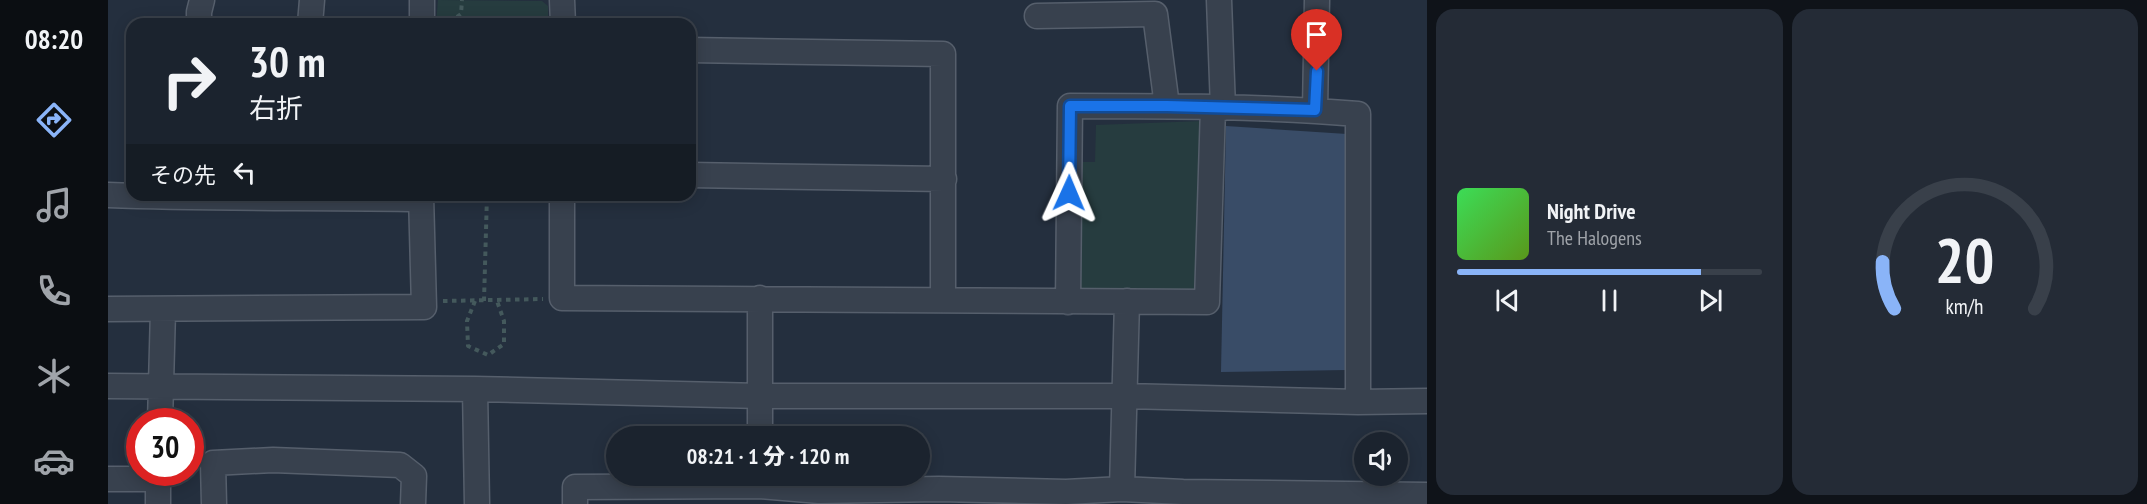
<!DOCTYPE html>
<html lang="ja">
<head>
<meta charset="utf-8">
<style>
	:root { --surface:#1b232e; --page:#242b36; --text:#f1f3f6; --muted:#a0a4aa; --line:#39404a; --accent:#8ab4f8 }
	body { margin:0; font-family:"PT Sans Narrow","Noto Sans JP",sans-serif; background:var(--page); color:var(--text); height:100vh; display:flex; flex-direction:column; font-size:22px; white-space:nowrap }
	* { box-sizing:border-box; margin:0 }
	p { font-size:20px; color:var(--muted) }
	.icon { flex:none; width:33px; height:33px; fill:none; stroke:currentColor; stroke-width:2; stroke-linecap:round; stroke-linejoin:round }
	.map { position:relative; flex:1; overflow:hidden }
	.details { display:flex; flex-direction:column; gap:9px; padding:9px; background:#0f1319; width:720px }
	.details>* { flex:none }
	.hud { position:absolute; left:18px; top:18px; width:570px; height:183px; border-radius:18px; box-shadow:0 3px 15px #0003,0 0 0 2px var(--line); background:#1b232e; color:var(--text); overflow:hidden }
	.buttons { position:absolute; left:1246px; top:432px; display:grid; gap:12px }
	.buttons a { display:grid; place-items:center; width:54px; height:54px; border-radius:50%; background:var(--surface); box-shadow:0 3px 15px #0003,0 0 0 2px var(--line); font-size:30px }
	.speed { position:absolute; left:18px; top:408px; display:flex; gap:12px; font-size:30px; font-weight:700; text-align:center }
	.speed>* { display:grid; place-content:center; width:78px; height:78px; border-radius:50%; background:var(--surface); box-shadow:0 3px 15px #0003,0 0 0 2px var(--line); line-height:1 }
	.speed .limit { border:9px solid #d22; background:#fff; color:#111 }
	.pin { position:absolute; display:grid; place-items:center; width:51px; height:51px; color:#fff; margin:-62px -26px; border-radius:50% 50% 50% 0; rotate:-45deg; box-shadow:0 0 6px #0007 }
	.pin .icon { rotate:45deg }
	.me { position:absolute; width:66px; margin:-33px; rotate:1deg; stroke-linejoin:round; filter:drop-shadow(0 0 4px #0008) }
	.turn { display:flex; align-items:center; gap:21px; height:126px; padding:0 24px; font-size:27px }
	.turn .icon { width:78px; height:78px; stroke-width:2.5 }
	.turn b { display:block; font-size:42px; line-height:51px }
	.then { display:flex; align-items:center; height:57px; padding:0 24px; background:#0003; gap:12px; font-size:22px }
	.details .card { flex:1; display:flex; flex-direction:column; justify-content:center; gap:9px; min-width:0; padding:0 21px; border-radius:18px; background:var(--page) }
	.details .dial { align-items:center; gap:0 }
	.dial svg { height:156px; overflow:visible; fill:none; stroke:var(--line); stroke-width:7; stroke-linecap:round; text-anchor:middle }
	.dial text { fill:var(--text); stroke:none }
	.song { display:flex; align-items:center; gap:18px }
	.cover { width:72px; height:72px; border-radius:9px; background:linear-gradient(135deg,hsl(130 70% 55%),hsl(90 70% 35%)) }
	.played { height:6px; border-radius:3px; background:linear-gradient(90deg,var(--accent) 80%,var(--line) 80%) }
	.keys { display:flex; justify-content:space-around; direction:ltr }
	.details .tiles { flex:1; display:grid; gap:9px; grid-template-columns:repeat(2,1fr) }
	.trip { position:absolute; left:498px; top:426px; width:324px; height:60px; border-radius:30px; background:var(--surface); box-shadow:0 3px 15px #0003,0 0 0 2px var(--line); font-weight:800; line-height:60px; text-align:center }
	main { display:flex; flex:1; min-height:0 }
	.tabs { display:flex; flex-direction:column; width:108px; justify-content:space-around; align-items:center; background:#0b0e12; color:var(--muted) }
	.tabs .icon { width:42px; height:42px }
	.tabs .active { color:var(--accent) }
	.tabs b { font-size:27px; color:var(--text) }
	.map>svg:first-child { display:block }
	.green { fill:#263c3f }
	.water { fill:#394c67 }
	.lines { fill:none; stroke-linecap:round; stroke-linejoin:round }
	.minor-casing { stroke:#565f6c; stroke-width:27 }
	.path { stroke:#44595c; stroke-width:4; stroke-dasharray:4.5 4.5; stroke-linecap:butt }
	.minor { stroke:#38414e; stroke-width:24 }
	.route-casing { stroke:#114b97; stroke-width:15 }
	.route { stroke:#1a73e8; stroke-width:10 }
</style>
</head>
<body>
<main>
<nav class="tabs">
<b>08:20</b>
<svg class="icon active" aria-label="directions" viewBox="0 0 24 24"><path d="M12 3l9 9-9 9-9-9zM9 14v-3h6M13 9l2 2-2 2"/></svg>
<svg class="icon" aria-label="music" viewBox="0 0 24 24"><path d="M9 18V5l10-2v13"/><circle cx="6" cy="18" r="3"/><circle cx="16" cy="16" r="3"/></svg>
<svg class="icon" aria-label="phone" viewBox="0 0 24 24"><path d="M5 4h4l2 5-3 2q2 4 5 5l2-3 5 2v4C11 20 4 13 5 4z"/></svg>
<svg class="icon" aria-label="climate" viewBox="0 0 24 24"><path d="M12 3v18M4 7l16 10M4 17L20 7"/></svg>
<svg class="icon" aria-label="car" viewBox="0 0 24 24"><path d="M5 17H2v-5l4-1 3-4h7l3 4 3 1v5h-3M9 17h6M6 11h13"/><circle cx="7" cy="17" r="2"/><circle cx="17" cy="17" r="2"/></svg>
</nav>
<div class="map">
<svg width="1319" height="504" viewBox="0 0 1319 504">
	<rect width="100%" height="100%" fill="#242f3e"/>
	<path class="green" d="M330 0 434 1 440 6V24H328Z
		M1094 121V160L1087 292 968 294 970 162H987L988 125Z"/>
	<path class="water" d="M1118 126 1239 134 1238 370 1113 372Z"/>
	<g class="lines">
		<defs>
			<path id="minor" d="M454 0 455 24
				M1111 0 1115 108
				M929 16 1047 14 1059 106
				M91 24V12L94 0
				M202 24 204 0
				M314 24V0
				M582 50 835 54V299
				M1207 110 1209 0
				M582 175 836 179
				M0 195C104 199 208 197 313 199
				M454 195V298L1099 302 1105 107
				M960 302 962 106C1058 106 1154 106 1250 114V402
				M0 309 316 307 313 195
				M0 386 367 389 652 396H1018L1250 402 1319 401
				M367 389 369 504
				M52 422 55 310
				M652 436V298
				M50 472V504
				M0 479H50
				M1014 489 1019 301
				M106 504 105 463 165 460 292 465 306 476 305 504
				M467 504V487L652 486 711 491 831 489 958 492 1014 489 1075 492 1319 495"/>
		</defs>
		<use href="#minor" class="minor-casing"/>
		<path class="path" d="M344 24 346 19 353 14 354 0
			M335 301 435 299
			M367 301 359 321 360 346 380 355 396 344V321L389 301
			M376 301 379 195"/>
		<use href="#minor" class="minor"/>
	</g>
	<g class="lines">
		<defs>
			<path id="route" d="M961 193 962 106H1059L1207 110 1209 71"/>
		</defs>
		<use href="#route" class="route-casing"/>
		<use href="#route" class="route"/>
	</g>
</svg>
<div class="buttons">
<a><svg class="icon" aria-label="sound" viewBox="0 0 24 24"><path d="M4 9h4l5-4v14l-5-4H4zM17 9q2 3 0 6"/></svg></a>
</div>
<div class="speed"><div class="limit">30</div></div>
<div class="pin" style="left:1209px;top:71px;background:#d93025"><svg class="icon" aria-label="arrive" viewBox="0 0 24 24"><path d="M6 21V4h12l-3 4 3 4H6"/></svg></div>
<svg class="me" style="left:961px;top:193px" viewBox="-20 -20 40 40"><path d="M0-17L14 15 0 8-14 15z" fill="#1a73e8" stroke="#fff" stroke-width="4"/></svg>
<div class="trip">08:21 · 1 分 · 120 m</div>
<div class="hud">
<div class="turn"><svg class="icon" aria-label="right" viewBox="0 0 24 24"><path d="M7 20v-9h11M14 6l5 5-5 5"/></svg><div><b>30 m</b>右折</div></div>
<div class="then">その先<svg class="icon" aria-label="left" viewBox="0 0 24 24"><path d="M17 20v-9H6M10 6l-5 5 5 5"/></svg></div>
</div>
</div>
<section class="details">
<div class="tiles">
<div class="card">
<div class="song"><i class="cover"></i><div><b>Night Drive</b><p>The Halogens</p></div></div>
<div class="played"></div>
<div class="keys"><svg class="icon" aria-label="previous" viewBox="0 0 24 24"><path d="M18 5L8 12l10 7zM5 5v14"/></svg><svg class="icon" aria-label="pause" viewBox="0 0 24 24"><path d="M8 5v14M16 5v14"/></svg><svg class="icon" aria-label="next" viewBox="0 0 24 24"><path d="M6 5l10 7-10 7zM19 5v14"/></svg></div>
</div>
<div class="card dial"><svg viewBox="0 0 100 80">
<path d="M14 69A42 42 0 1 1 86 69"/>
<path d="M14 69A42 42 0 0 1 8 45" stroke="#8ab4f8"/>
<text x="50" y="56" font-size="32" font-weight="700">20</text>
<text x="50" y="72" font-size="11">km/h</text>
</svg></div>
</div>
</section>
</main>
</body>
</html>
